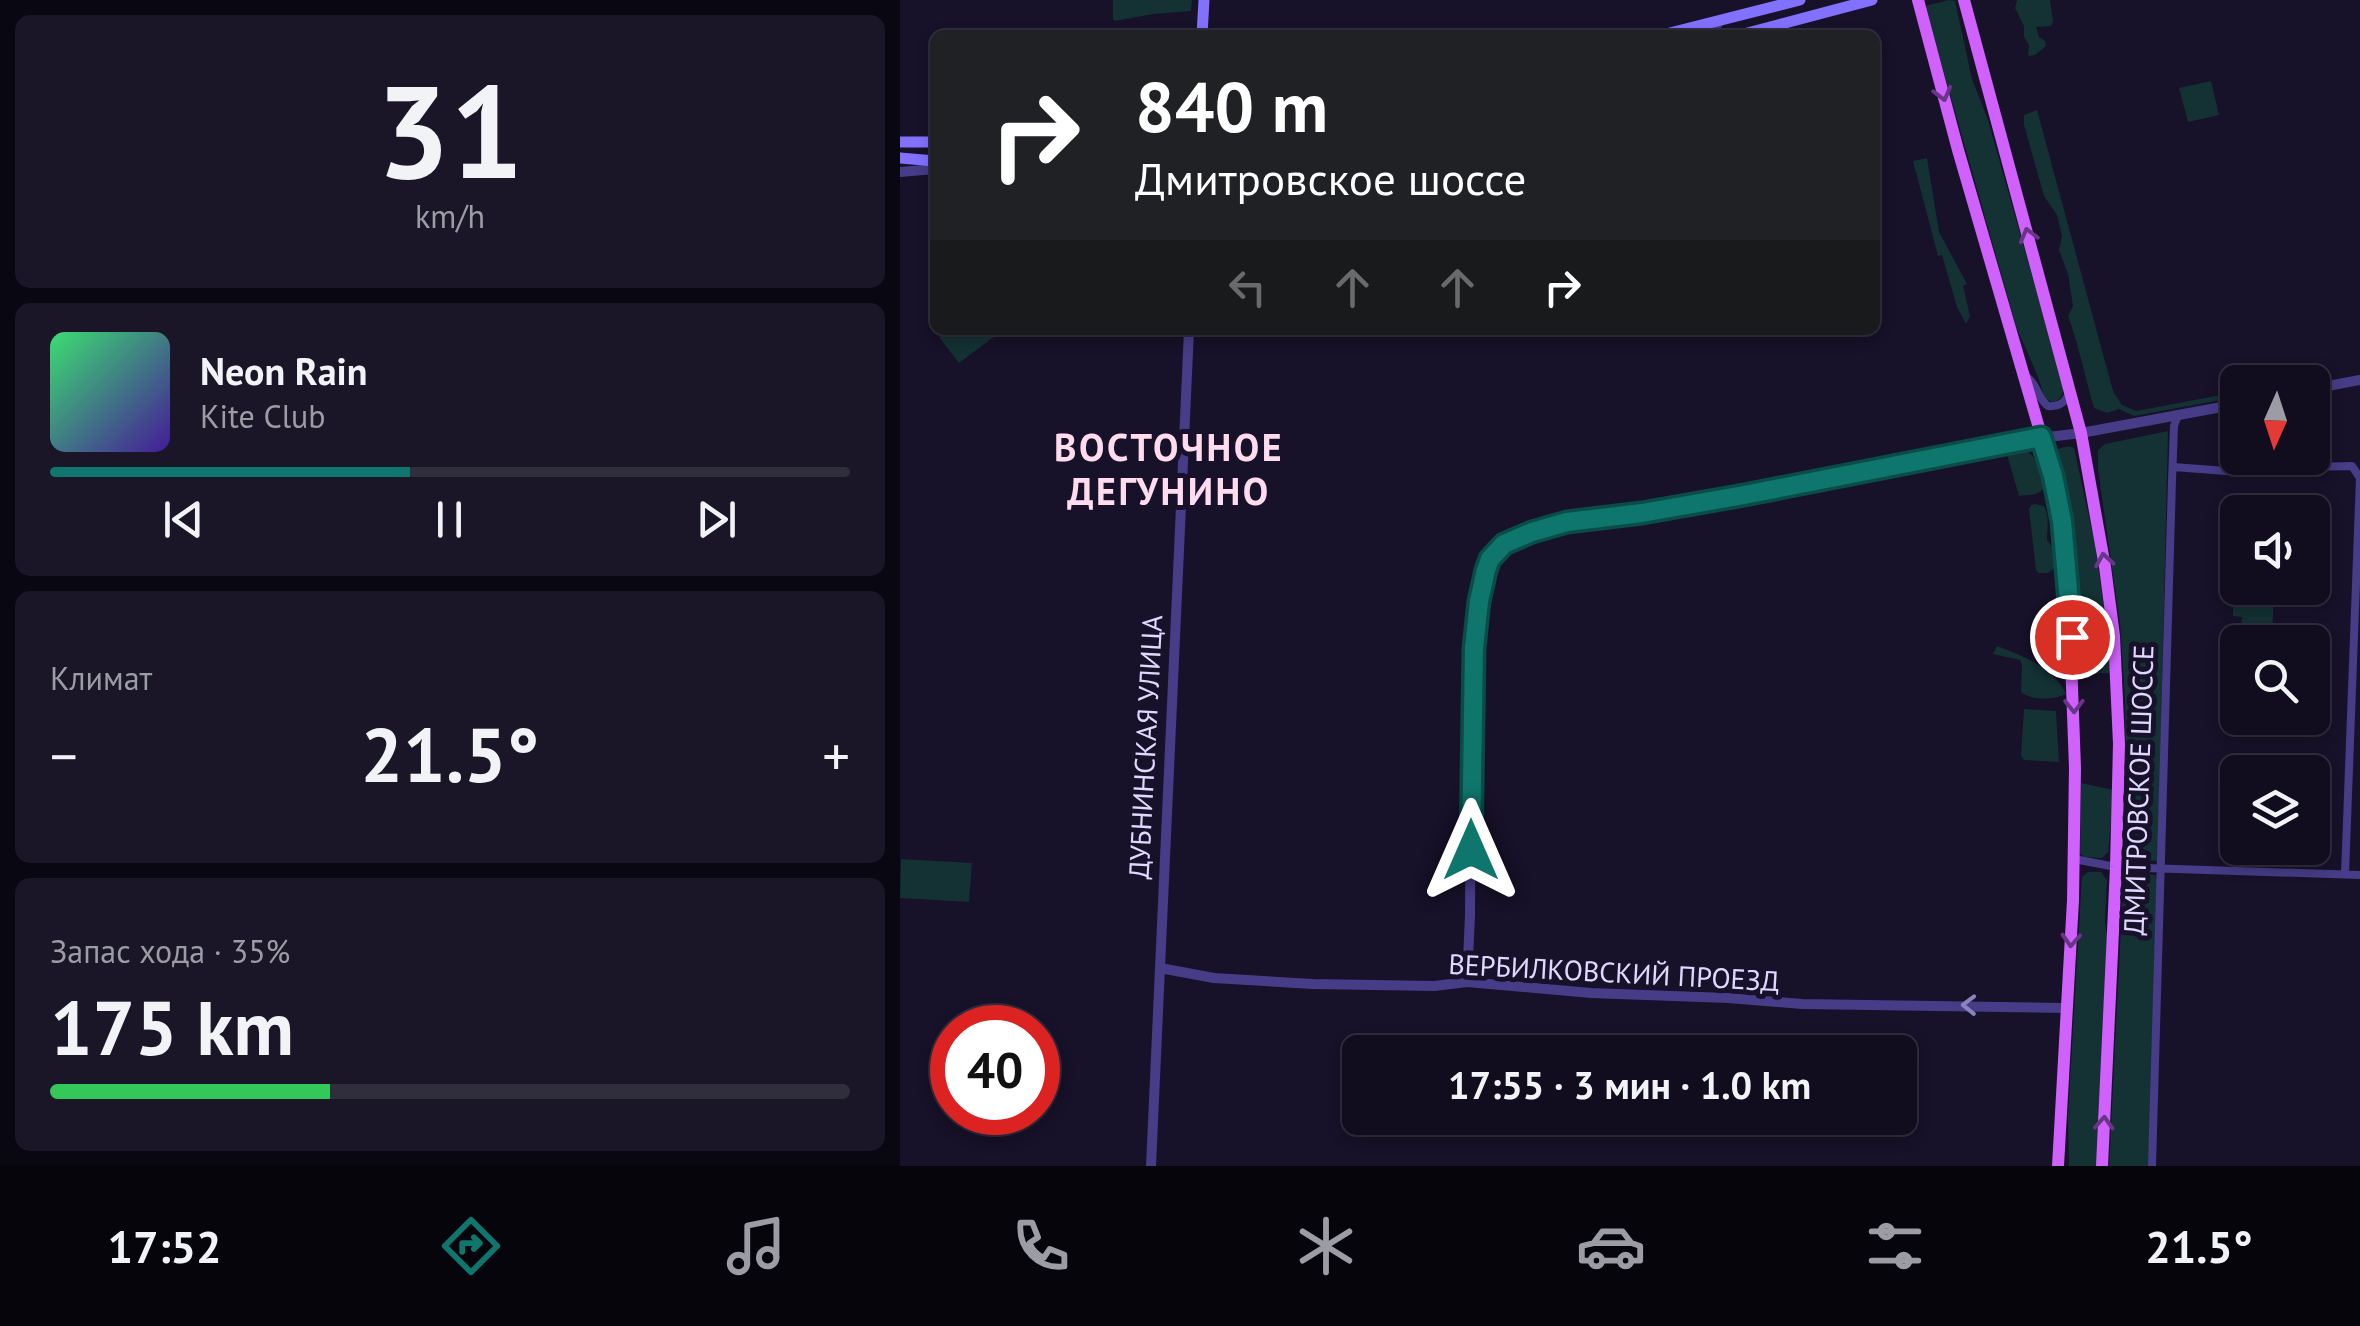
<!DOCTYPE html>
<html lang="ru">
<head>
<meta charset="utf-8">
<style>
	:root { --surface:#110d1f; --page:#1a1628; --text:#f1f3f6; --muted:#9c9ca4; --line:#302d3d; --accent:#0f766e }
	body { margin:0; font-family:"PT Sans",sans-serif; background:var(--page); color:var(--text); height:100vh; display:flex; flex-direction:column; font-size:38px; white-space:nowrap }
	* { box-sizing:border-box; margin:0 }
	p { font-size:32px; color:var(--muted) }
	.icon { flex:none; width:55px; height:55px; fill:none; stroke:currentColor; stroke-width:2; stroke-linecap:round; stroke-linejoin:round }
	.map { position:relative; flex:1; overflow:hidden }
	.drawer { display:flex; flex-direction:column; gap:15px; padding:15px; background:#090711; width:900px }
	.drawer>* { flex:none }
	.top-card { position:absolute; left:30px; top:30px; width:950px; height:305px; border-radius:15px; box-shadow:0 5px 15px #0003,0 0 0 2px var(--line); background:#202124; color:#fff; overflow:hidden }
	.needle { width:65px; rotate:183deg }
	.buttons { position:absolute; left:1320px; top:365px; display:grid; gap:20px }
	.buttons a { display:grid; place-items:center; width:110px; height:110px; border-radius:15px; background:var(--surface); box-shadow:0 5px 15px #0003,0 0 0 2px var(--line); font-size:50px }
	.speed { position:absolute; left:30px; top:1005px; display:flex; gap:20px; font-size:50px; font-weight:700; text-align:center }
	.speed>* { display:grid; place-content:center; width:130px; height:130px; border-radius:50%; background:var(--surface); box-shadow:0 5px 15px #0003,0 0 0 2px var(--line); line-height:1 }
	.speed .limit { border:15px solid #d22; background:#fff; color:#111 }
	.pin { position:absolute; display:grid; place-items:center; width:85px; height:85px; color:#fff; margin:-42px; border:5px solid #fff; border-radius:50%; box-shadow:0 2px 10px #0007 }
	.me { position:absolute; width:110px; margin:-55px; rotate:0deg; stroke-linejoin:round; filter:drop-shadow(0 0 8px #0008) }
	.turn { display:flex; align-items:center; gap:35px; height:210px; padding:0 40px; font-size:45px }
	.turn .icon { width:130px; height:130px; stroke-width:2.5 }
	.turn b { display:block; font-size:70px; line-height:85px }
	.lanes { display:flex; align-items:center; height:95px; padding:0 40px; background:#0003; justify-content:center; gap:50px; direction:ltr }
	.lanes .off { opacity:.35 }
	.big { font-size:75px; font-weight:600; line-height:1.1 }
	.drawer .card { flex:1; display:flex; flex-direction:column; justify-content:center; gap:15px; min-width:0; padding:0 35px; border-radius:15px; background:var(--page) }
	.drawer .dial { align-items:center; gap:0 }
	.dial b { font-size:130px; line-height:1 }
	.song { display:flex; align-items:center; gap:30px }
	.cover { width:120px; height:120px; border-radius:15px; background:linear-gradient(135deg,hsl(140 70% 55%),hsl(260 70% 35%)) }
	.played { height:10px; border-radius:5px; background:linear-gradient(90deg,var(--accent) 45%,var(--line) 45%) }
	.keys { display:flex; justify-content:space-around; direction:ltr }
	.heat { display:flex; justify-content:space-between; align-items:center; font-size:55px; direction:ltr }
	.charge { height:15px; border-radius:8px; background:linear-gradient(90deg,#34c759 35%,var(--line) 0) }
	.trip { position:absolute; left:442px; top:1035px; width:575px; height:100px; border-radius:15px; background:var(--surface); box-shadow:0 5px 15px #0003,0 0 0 2px var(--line); font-weight:600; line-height:100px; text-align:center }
	.menu { display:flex; height:160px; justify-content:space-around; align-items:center; background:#07050c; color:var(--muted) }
	.menu .icon { width:70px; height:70px }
	.menu .on { color:var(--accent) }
	.menu b { font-size:45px; color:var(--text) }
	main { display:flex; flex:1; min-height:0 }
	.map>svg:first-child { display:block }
	.green { fill:#143133 }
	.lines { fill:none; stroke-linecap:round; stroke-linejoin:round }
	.minor { stroke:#463c87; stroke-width:8 }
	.tertiary { stroke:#463c87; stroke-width:10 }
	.secondary { stroke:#8171fd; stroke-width:11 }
	.primary { stroke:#d061fd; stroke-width:12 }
	.oneway { stroke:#6a3588 }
	.oneway2 { stroke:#8b83bd }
	.route-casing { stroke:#0a4d48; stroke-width:25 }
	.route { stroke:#0f766e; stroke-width:18 }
	.labels { text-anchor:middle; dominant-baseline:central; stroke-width:10; stroke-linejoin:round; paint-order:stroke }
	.street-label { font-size:28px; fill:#e0d9ff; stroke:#171129 }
	.district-label { font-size:38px; font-weight:bold; letter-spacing:2.5px; fill:#ffdbee; stroke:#171129 }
</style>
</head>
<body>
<main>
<section class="drawer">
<div class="card dial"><b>31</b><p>km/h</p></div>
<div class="card">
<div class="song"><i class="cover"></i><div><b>Neon Rain</b><p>Kite Club</p></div></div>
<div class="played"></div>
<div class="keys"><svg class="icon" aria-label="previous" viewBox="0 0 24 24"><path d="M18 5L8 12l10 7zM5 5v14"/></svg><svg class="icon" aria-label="pause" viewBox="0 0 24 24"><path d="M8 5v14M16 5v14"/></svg><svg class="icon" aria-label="next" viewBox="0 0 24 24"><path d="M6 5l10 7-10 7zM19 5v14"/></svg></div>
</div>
<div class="card"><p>Климат</p>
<div class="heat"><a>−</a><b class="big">21.5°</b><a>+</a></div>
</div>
<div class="card"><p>Запас хода · 35%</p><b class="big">175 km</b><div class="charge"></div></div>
</section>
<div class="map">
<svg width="1460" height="1166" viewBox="0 0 1460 1166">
	<rect width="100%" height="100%" fill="#171129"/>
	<path class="green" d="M213 0H292L291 11 253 14 215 21 213 19Z
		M1049 0 1055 1 1072 79 1088 120 1164 389C1162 396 1157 406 1148 400 1144 398 1142 390 1141 386 1134 365 1124 346 1116 326L1025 6Z
		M1117 0H1150L1153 21 1151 26 1136 27 1139 37 1145 41 1146 46 1135 55 1128 56 1129 45 1124 37V26L1115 8Z
		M1311 81 1319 115 1288 122 1279 88Z
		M1137 110 1213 391 1222 405 1236 411 1337 392V397L1234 416 1219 409 1207 413 1194 408C1185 378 1179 346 1168 316L1173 306 1168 274 1159 250 1162 236 1157 215 1144 196 1124 125V115Z
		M1027 158 1039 232 1067 284 1063 286 1070 316 1066 324 1057 307 1042 255 1038 256 1013 161Z
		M49 330H103L59 363 39 337Z
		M1268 431 1258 861 1229 859 1223 852H1227L1229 807 1226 801 1225 698 1220 624 1198 469V450L1205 444Z
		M1169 446 1174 448 1195 544 1213 673 1179 674 1169 521 1154 450Z
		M1120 449C1123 450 1126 450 1128 452 1136 457 1149 481 1143 489 1138 496 1127 495 1119 496L1106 451Z
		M1135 504 1144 506C1150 517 1147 528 1147 540 1153 548 1160 556 1158 567L1147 573H1138L1136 570 1129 509 1131 505Z
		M1337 554 1338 588H1374L1372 642 1339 641 1342 617 1333 616 1334 564Z
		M1097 646C1122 655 1155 669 1166 694 1154 700 1132 701 1121 692L1122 665 1120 660 1093 654Z
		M1124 709 1156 711 1159 762 1124 760 1121 756Z
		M1181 783 1214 790 1208 852 1202 858 1185 857 1180 854Z
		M1 859 72 863 69 902 0 898Z
		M1188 872H1201L1207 880 1205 921 1207 939 1197 1166H1169L1168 1115 1182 877Z
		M1236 874 1255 875 1257 879 1249 1166H1209L1223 887 1227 877Z"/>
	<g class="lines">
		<path class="minor" d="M819 35 816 27 822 20
			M1127 377C1138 385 1137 398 1148 406 1159 407 1167 402 1169 391
			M1273 467 1340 472 1358 468 1452 466 1460 478 1445 874
			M1174 859 1216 867 1460 875
			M1252 1166 1272 481 1274 426 1278 415"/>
		<path class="tertiary" d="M0 172 35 169
			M1412 389 1460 380
			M260 968 314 978 413 984 534 986 567 982 691 993 828 998 902 1004 1167 1008
			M567 982 570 915 571 727 574 648 579 601 585 570 590 559 604 544 632 531 667 522 742 513 1116 441 1181 433 1338 404
			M251 1166 289 330"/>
		<path class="secondary" d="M302 35 304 0
			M762 35 900 0
			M840 35 972 0
			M0 142H35
			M0 158 35 161"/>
		<path class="primary" d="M1018 0 1058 150 1153 476 1162 521 1168 579 1175 768 1173 900 1158 1166
			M1064 0 1181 433 1205 567 1214 636 1219 744 1216 867 1202 1166"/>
	</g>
	<defs><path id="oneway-chevron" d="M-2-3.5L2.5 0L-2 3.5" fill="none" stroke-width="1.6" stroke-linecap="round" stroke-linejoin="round" transform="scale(2.5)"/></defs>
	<g class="oneway">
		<use href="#oneway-chevron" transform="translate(1043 94) rotate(75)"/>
		<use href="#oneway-chevron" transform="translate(1128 235) rotate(-105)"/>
		<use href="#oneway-chevron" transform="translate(1204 560) rotate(-99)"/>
		<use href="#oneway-chevron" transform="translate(1174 706) rotate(89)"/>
		<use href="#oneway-chevron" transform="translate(1171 940) rotate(93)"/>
		<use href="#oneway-chevron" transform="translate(1204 1123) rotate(-87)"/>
	</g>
	<use class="oneway2" href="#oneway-chevron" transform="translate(1069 1005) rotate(-179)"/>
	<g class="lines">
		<defs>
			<path id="route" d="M571 850 574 648 579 601 586 570 590 559 604 544 632 532 667 522 742 513 844 495 1141 437 1153 476 1162 521 1172 637"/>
		</defs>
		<use href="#route" class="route-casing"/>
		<use href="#route" class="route"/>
	</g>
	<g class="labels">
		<g class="street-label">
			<text transform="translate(245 747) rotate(-87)">ДУБНИНСКАЯ УЛИЦА</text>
			<text transform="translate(1238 790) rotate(-88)">ДМИТРОВСКОЕ ШОССЕ</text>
			<text transform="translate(714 972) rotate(3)">ВЕРБИЛКОВСКИЙ ПРОЕЗД</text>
		</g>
		<g class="district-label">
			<text x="269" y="446">ВОСТОЧНОЕ<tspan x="269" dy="44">ДЕГУНИНО</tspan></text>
		</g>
	</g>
</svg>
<div class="buttons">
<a><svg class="needle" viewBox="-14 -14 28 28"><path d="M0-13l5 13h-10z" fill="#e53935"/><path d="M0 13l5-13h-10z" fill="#9c9ca4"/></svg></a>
<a><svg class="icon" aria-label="sound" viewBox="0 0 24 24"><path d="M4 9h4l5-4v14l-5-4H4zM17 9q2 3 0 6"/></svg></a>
<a><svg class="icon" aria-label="search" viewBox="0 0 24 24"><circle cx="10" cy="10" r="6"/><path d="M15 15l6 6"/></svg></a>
<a><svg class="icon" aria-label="layers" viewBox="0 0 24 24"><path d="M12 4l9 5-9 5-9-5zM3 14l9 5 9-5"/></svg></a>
</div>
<div class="speed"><div class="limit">40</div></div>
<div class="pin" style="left:1172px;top:637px;background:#d93025"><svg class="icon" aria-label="arrive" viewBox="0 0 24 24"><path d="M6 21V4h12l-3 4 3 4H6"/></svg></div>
<svg class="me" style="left:571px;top:850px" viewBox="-20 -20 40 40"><path d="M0-17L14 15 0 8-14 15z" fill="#0f766e" stroke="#fff" stroke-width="4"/></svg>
<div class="trip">17:55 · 3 мин · 1.0 km</div>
<div class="top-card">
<div class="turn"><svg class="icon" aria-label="right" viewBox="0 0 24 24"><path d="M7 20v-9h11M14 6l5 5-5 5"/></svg><div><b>840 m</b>Дмитровское шоссе</div></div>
<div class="lanes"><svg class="icon off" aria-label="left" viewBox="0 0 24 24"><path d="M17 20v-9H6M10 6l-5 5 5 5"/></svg><svg class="icon off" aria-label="ahead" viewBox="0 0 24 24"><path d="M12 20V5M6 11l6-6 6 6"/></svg><svg class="icon off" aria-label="ahead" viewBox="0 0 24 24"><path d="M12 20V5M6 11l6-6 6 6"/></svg><svg class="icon" aria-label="right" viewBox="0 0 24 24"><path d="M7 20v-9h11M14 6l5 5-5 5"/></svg></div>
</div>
</div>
</main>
<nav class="menu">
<b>17:52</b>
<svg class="icon on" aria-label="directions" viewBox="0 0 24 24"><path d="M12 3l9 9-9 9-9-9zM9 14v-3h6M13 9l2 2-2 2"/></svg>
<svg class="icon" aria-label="music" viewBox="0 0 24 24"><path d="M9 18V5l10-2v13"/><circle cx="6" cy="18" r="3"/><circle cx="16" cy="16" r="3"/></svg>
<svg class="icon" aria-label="phone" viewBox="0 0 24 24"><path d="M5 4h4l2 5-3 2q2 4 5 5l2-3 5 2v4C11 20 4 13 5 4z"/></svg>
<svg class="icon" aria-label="climate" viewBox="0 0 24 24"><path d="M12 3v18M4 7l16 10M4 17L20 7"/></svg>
<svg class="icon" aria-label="car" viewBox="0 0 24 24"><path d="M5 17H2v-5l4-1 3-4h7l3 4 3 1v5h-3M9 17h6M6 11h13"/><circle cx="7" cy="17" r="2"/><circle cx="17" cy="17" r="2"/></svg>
<svg class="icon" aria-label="filters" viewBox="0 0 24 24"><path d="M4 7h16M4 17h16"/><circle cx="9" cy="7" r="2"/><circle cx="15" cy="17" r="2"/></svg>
<b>21.5°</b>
</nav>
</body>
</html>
